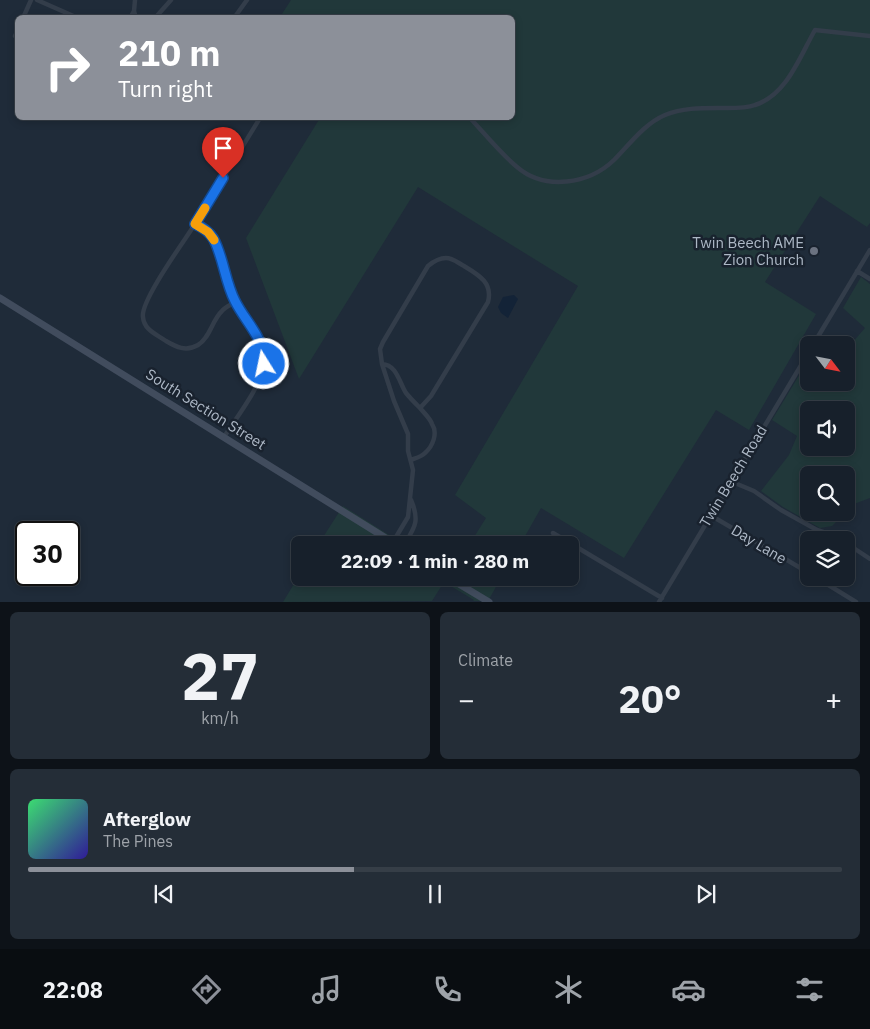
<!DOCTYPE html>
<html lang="en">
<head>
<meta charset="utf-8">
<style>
	:root { --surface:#17202b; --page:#242d37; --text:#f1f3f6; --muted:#9ea3a9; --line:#363e47; --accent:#8c9099 }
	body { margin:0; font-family:"IBM Plex Sans",sans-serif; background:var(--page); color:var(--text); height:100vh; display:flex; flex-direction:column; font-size:19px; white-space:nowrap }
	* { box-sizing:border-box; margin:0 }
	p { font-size:16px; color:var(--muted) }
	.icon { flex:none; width:28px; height:28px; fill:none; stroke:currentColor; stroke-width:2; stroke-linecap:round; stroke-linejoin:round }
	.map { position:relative; height:602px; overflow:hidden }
	.sheet { display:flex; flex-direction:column; gap:10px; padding:10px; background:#0d1218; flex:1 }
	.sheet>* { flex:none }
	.top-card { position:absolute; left:15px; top:15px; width:500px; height:105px; border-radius:8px; box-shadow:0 2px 8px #0003,0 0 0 1px var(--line); background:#8c9099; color:#fff; overflow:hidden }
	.needle { width:32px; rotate:122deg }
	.buttons { position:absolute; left:800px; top:336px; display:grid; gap:10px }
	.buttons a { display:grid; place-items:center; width:55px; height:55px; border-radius:8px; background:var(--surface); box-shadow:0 2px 8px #0003,0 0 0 1px var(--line); font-size:25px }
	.speed { position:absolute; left:15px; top:521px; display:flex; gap:10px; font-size:25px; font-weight:700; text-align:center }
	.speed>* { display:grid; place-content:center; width:65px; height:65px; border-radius:50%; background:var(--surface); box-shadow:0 2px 8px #0003,0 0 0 1px var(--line); line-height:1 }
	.speed .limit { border:2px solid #111; border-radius:8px; background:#fff; color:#111 }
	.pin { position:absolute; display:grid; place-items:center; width:42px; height:42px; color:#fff; margin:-51px -21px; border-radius:50% 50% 50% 0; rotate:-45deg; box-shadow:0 0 5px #0007 }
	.pin .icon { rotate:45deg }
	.me { position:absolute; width:55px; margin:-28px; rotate:350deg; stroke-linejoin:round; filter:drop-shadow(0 0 4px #0008) }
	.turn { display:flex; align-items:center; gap:18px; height:105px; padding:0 20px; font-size:22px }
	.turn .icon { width:65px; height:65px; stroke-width:2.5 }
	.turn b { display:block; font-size:35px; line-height:42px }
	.big { font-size:38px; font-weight:800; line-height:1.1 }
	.sheet .tile { flex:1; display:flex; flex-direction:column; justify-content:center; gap:8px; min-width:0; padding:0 18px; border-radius:8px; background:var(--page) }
	.sheet .dial { align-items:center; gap:0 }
	.dial b { font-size:65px; line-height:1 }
	.song { display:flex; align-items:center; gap:15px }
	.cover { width:60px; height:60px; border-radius:8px; background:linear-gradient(135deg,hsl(140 70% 55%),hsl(250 70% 35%)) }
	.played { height:5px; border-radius:2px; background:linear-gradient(90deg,var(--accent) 40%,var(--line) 40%) }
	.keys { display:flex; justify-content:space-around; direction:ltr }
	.heat { display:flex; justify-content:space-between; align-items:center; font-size:28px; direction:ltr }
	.sheet .tiles { flex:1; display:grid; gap:10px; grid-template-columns:1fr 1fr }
	.tile:last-child { grid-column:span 2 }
	.trip { position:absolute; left:291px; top:536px; width:288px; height:50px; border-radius:8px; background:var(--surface); box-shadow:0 2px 8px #0003,0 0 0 1px var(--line); font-weight:800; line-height:50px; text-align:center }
	.tab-bar { display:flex; height:80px; justify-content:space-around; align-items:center; background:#090d11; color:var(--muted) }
	.tab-bar .icon { width:35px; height:35px }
	.tab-bar .selected { color:var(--accent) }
	.tab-bar b { font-size:22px; color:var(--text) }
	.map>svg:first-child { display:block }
	.green { fill:#21383a; fill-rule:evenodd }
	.water { fill:#132337 }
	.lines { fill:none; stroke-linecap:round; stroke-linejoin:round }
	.street { stroke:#333d4a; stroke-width:4.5 }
	.secondary { stroke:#414c5d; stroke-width:7 }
	.route-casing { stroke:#114b97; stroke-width:12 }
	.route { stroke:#1a73e8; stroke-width:9 }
	.slow { stroke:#f59e0b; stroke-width:9 }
	.worship-dot { fill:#6b7280; stroke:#19222e; stroke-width:2 }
	.labels { text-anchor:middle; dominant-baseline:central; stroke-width:5; stroke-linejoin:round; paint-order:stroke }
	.poi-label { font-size:15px; fill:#adb8c6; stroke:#19222e; text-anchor:end }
	.street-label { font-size:15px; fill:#adb8c6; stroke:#19222e }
</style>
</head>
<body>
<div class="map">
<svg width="870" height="602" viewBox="0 0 870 602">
	<rect width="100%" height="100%" fill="#1f2b39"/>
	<path class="green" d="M291 0H870V223L867 227 820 196 765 282 816 314 749 430 716 410 624 558 541 508 520 545H469L486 518 455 495 578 286 418 187 299 379 246 238 320 118H512V18L280 17Z
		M861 277 870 284V498L854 504 846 511V475H809V512L845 513 832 526 820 528 783 507 761 491 789 455 797 436 772 420 809 359V382H846V350L865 328 843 308ZM809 410H846V448H809Z
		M343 506 405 545H318Z
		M300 574V578H501L488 601H473L474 600 444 582 432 601 283 602Z"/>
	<path class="water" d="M514 295 518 299 508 318 501 313 498 307 503 297Z"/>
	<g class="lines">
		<path class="street" d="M37 0 78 18
			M134 11 135 0
			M23 18 31 0
			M130 18 134 11 136 18
			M155 18 171 0
			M234 18 247 0
			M18 30 15 36 18 37
			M470 118C485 134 500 153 517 167 545 191 589 184 614 160 630 144 644 124 665 115 682 108 700 108 718 108 729 108 744 109 755 105 787 95 800 56 815 30L870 36
			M195 224 260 118
			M857 271 870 279
			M813 345 870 250
			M382 364C397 365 399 382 406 393 410 398 415 403 420 408L431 396 488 302C493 283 479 275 464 266 458 263 453 258 446 258 439 258 434 261 428 266L383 342 380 349 382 364 394 401 408 434V451L413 470 408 517 393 542
			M224 437C236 418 262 385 264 364 266 339 246 323 235 303 224 283 224 256 213 238 209 231 202 227 195 224 185 240 140 301 143 317 144 330 156 334 166 341 176 347 186 352 198 345 210 338 212 320 222 311 225 307 231 305 235 302
			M411 460C416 458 421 457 425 453 433 446 438 433 432 424 430 418 424 413 420 408
			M730 481 754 491 781 510 817 530 829 534 842 540
			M710 515 809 573
			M553 533 662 598
			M846 543 870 559
			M404 545C415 527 420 521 411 500
			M817 578 856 602
			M659 602 809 352"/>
		<path class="secondary" d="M0 298 397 545
			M449 578 489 602"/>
	</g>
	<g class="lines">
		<defs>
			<path id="route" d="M223 178 195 224C202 227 209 232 213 238 223 255 225 282 235 301 246 323 265 338 264 364"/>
		</defs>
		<use href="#route" class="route-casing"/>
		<use href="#route" class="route"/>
		<path class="slow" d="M205 208 195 224 208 232 214 240"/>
	</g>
	<circle class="worship-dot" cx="814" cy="251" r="5"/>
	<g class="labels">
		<g class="poi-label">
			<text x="804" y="242">Twin Beech AME<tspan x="804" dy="17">Zion Church</tspan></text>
		</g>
		<g class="street-label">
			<text transform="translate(206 409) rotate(32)">South Section Street</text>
			<text transform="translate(733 476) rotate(-59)">Twin Beech Road</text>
			<text transform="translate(759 544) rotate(31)">Day Lane</text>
		</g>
	</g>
</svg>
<div class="buttons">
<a><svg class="needle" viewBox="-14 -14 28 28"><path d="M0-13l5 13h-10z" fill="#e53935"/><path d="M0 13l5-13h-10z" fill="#9ea3a9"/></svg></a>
<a><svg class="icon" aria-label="sound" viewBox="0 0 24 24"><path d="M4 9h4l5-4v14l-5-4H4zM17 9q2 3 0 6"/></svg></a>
<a><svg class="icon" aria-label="search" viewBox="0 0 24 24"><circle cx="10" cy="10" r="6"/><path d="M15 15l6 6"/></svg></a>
<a><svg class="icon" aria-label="layers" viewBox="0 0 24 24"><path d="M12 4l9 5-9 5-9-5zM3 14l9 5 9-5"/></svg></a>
</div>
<div class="speed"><div class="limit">30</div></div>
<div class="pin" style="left:223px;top:178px;background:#d93025"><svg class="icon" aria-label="arrive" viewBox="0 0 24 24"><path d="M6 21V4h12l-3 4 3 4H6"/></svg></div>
<svg class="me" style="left:264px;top:364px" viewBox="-20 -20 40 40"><circle r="17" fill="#1a73e8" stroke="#fff" stroke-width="3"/><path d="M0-11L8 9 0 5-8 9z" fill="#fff"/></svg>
<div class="trip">22:09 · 1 min · 280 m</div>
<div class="top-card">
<div class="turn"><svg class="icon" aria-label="right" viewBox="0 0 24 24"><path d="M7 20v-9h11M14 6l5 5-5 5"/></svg><div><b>210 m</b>Turn right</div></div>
</div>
</div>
<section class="sheet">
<div class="tiles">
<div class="tile dial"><b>27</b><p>km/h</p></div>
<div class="tile"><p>Climate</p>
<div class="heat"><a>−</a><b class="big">20°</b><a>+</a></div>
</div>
<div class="tile">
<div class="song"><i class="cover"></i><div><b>Afterglow</b><p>The Pines</p></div></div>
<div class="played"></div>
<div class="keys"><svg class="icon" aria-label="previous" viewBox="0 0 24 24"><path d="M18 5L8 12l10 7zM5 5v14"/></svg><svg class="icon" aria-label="pause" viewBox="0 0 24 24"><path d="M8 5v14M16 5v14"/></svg><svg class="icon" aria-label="next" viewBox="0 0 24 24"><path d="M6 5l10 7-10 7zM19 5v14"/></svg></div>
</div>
</div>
</section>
<nav class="tab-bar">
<b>22:08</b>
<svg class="icon selected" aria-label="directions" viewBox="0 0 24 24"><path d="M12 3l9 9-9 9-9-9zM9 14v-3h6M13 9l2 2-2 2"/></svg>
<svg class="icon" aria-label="music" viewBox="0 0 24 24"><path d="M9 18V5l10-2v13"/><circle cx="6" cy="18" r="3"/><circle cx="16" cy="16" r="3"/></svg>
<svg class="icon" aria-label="phone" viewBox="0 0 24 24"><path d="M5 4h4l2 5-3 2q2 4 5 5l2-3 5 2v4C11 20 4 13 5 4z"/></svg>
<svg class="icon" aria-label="climate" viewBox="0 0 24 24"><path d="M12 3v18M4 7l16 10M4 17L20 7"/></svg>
<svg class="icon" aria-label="car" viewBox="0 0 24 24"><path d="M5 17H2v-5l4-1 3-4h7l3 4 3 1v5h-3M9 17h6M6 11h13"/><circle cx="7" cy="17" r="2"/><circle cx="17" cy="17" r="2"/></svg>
<svg class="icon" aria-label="filters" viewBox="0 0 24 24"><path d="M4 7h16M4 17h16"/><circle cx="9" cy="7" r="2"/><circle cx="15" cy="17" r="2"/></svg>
</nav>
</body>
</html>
